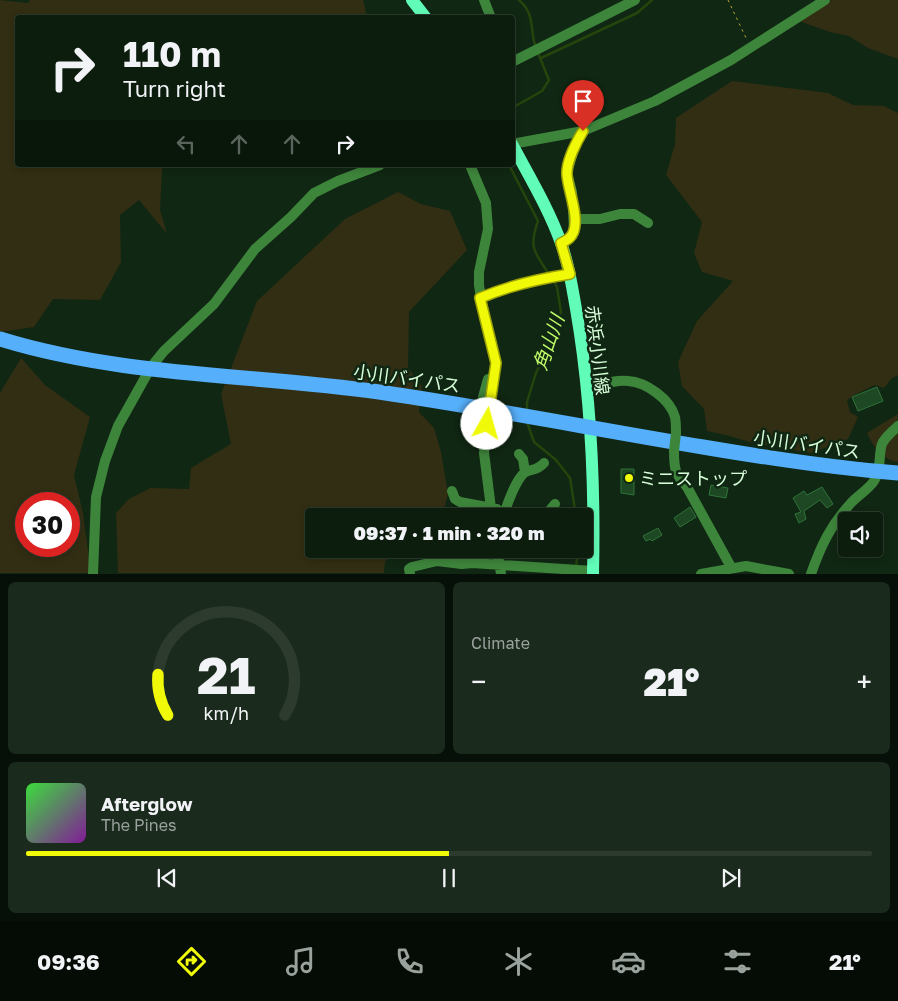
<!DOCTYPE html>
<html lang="en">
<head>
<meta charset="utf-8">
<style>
	:root { --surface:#0c1d0e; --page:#1a2a1c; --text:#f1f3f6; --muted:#9aa29e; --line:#2c3b2e; --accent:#f0fa08 }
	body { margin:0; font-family:"Golos Text","Noto Sans JP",sans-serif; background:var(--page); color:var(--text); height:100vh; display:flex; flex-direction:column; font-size:19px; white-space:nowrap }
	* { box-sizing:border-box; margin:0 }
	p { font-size:16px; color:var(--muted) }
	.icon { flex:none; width:28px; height:28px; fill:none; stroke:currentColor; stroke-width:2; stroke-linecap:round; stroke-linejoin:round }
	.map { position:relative; height:574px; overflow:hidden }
	.details { display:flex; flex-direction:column; gap:8px; padding:8px; background:#071008; flex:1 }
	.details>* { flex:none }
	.top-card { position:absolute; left:15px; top:15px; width:500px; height:152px; border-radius:5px; box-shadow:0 2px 8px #0003,0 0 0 1px var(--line); background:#0c1d0e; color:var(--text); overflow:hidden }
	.controls { position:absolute; left:838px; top:512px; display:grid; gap:10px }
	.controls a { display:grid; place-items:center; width:45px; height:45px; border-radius:5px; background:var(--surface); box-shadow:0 2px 8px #0003,0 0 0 1px var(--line); font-size:25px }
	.speed { position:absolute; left:15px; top:492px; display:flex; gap:10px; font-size:25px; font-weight:700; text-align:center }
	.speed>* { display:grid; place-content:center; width:65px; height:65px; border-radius:50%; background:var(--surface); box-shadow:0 2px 8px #0003,0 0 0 1px var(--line); line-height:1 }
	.speed .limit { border:8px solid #d22; background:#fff; color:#111 }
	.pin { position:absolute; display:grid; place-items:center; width:42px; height:42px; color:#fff; margin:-51px -21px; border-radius:50% 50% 50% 0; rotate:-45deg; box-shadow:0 0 5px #0007 }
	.pin .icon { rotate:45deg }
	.me { position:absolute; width:55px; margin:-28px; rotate:7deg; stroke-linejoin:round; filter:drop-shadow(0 0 4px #0008) }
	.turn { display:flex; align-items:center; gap:18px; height:105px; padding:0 25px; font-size:22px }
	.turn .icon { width:65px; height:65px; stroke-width:2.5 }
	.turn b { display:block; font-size:35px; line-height:42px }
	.lanes { display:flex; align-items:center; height:48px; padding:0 25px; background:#0003; justify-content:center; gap:25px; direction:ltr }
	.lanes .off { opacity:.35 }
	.big { font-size:38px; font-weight:800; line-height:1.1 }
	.details .widget { flex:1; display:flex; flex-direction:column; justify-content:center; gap:8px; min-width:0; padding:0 18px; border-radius:8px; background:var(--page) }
	.details .dial { align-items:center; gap:0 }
	.dial svg { height:130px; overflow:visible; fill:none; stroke:var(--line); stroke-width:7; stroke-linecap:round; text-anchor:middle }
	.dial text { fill:var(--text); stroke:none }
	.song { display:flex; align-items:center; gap:15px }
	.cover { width:60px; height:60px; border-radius:8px; background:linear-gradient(135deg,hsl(120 70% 55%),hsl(290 70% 35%)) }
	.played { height:5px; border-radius:2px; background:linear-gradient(90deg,var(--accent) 50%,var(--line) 50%) }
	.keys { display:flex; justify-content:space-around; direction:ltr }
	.heat { display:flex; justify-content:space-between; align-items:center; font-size:28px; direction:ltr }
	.details .tiles { flex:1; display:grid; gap:8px; grid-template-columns:1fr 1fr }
	.widget:last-child { grid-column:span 2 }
	.trip { position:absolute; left:305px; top:508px; width:288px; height:50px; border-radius:5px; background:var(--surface); box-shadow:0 2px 8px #0003,0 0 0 1px var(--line); font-weight:800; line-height:50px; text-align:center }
	.tabs { display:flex; height:80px; justify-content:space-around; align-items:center; background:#050c06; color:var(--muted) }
	.tabs .icon { width:35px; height:35px }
	.tabs .on { color:var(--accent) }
	.tabs b { font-size:22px; color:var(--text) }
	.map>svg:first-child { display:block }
	.green { fill:#312e13; fill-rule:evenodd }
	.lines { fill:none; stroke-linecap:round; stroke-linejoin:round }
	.stream { stroke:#24450c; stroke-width:2.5 }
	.building { fill:#1d4823; stroke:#2f7339 }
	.path { stroke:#b7a732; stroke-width:1; stroke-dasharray:2.5 4; stroke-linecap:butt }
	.minor { stroke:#3e853c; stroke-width:10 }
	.major { stroke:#61fcb8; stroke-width:12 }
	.highway { stroke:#55affb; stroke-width:15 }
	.minor-bridge { stroke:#3e853c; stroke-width:10 }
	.route-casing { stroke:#9ca205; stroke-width:12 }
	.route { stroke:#f0fa08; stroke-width:9 }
	.poi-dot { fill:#f0fa08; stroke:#102713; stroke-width:2 }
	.labels { text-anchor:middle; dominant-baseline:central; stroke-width:5; stroke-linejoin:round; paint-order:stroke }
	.street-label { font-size:18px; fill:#d7fed9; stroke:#102713 }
	.poi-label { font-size:18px; fill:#d7fed9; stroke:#102713; text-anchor:start }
	.water-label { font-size:19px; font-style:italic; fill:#c0fc68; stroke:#102713 }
</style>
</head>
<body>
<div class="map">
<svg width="898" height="574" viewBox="0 0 898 574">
	<rect width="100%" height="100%" fill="#102713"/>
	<path class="green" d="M0 0 28 3 30 0H363L367 17 18 18V165H165L162 170 160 210 167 234 139 200 120 215 121 262 100 300 53 299 34 327 0 332Z
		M832 0H898V59L868 48 849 36 830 32 799 21Z
		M732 81 828 93 853 105 884 106 898 113V375L892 378 884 388 875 385 854 395 847 400 850 412 858 417 848 439 811 453 753 443 726 435 707 431 704 409 682 386 678 362 697 321 733 281 702 272 694 253 702 222 666 175 675 144 676 118Z
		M398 192 421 204 450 211 467 250 409 312 408 368 422 386 419 412 434 428 441 452 448 494 444 509 417 511 405 516H314V549H397L385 562 384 573H118L116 513 129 499 150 488 189 489 191 468 231 444 221 394 257 301 345 219Z
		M21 358 45 385 90 417 74 475 83 513 91 573H0V393ZM26 504H69V546H26Z
		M898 414V462C882 460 873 446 867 433Z"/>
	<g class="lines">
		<path class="stream" d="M519 0C536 15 529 29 536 48
			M541 58 637 13 652 0
			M512 108 542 91 549 80 538 53
			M509 165 538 221C528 249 535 252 550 276
			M527 412V402L536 373 547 350 561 312 557 287 553 280
			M527 422 534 442 556 460 570 478 576 516
			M576 567 578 549"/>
	</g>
	<path class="building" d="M877 387 883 401 858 411 852 397Z
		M621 469H634V495L621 493Z
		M711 485 728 488 726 498 709 495Z
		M822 487 833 504 827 508 820 500 804 511 806 519 799 523 795 514 801 512 793 498 804 491 807 495Z
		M690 507 696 517 680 527 674 518Z
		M658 528 662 535 652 541 650 539 646 541 643 536Z"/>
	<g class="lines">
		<path class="path" d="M728 0 747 40"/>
		<path class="minor" d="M484 0 491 18
			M512 62 635 0
			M512 144 583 131
			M470 165 486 203 488 229 479 272V285L481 299 496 363 488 409 484 453 492 516
			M575 219H600L620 214H634L648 223
			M561 243 569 239 574 230 572 192 567 173 575 145 583 131 655 101 731 60 825 0
			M481 299C509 285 538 279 570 275
			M586 389C599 386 615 379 628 381 646 382 670 399 675 417 676 422 676 428 676 433
			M483 397 488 379
			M480 443V418
			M674 451C674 469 675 474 687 487L731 567
			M519 454 523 459 525 472
			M452 491 455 499 460 502 497 509
			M504 516C506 506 516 480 524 473 531 468 536 472 544 463
			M545 516 555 504
			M497 549 501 574
			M93 574 96 497 105 461 118 426 151 367 164 351 214 304 255 249 291 217 314 193 338 181 380 165
			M410 574 409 569 412 567 437 561 462 564 472 563 593 571
			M701 574 746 566 789 574
			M811 574C821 545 831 525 851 503 858 495 868 490 874 481 882 469 878 456 882 444 885 437 893 431 898 426"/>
		<path class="major" d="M412 0 426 18
			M512 144C529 176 549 209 561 243 569 264 572 287 576 309 591 395 595 486 593 574"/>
		<path class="highway" d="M0 339C123 377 253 374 379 392 488 408 595 429 703 447 768 458 832 468 898 473"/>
		<path class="minor-bridge" d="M674 451 676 433"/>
	</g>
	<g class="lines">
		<defs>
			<path id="route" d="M487 424 496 363 480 298C510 285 538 279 570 274L561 243C566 241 571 238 573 233 580 218 568 190 567 175 566 162 577 141 583 131"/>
		</defs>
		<use href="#route" class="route-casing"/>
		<use href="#route" class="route"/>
	</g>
	<circle class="poi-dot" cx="629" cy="478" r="5"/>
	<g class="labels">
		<g class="street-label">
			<text transform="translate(598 350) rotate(83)">赤浜小川線</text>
			<text transform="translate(407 378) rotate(8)">小川バイパス</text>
			<text transform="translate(807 444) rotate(8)">小川バイパス</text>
		</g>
		<g class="poi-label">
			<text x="639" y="478">ミニストップ</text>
		</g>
		<g class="water-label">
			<text transform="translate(548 342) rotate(-71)">角山川</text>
		</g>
	</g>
</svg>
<div class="controls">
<a><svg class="icon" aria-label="sound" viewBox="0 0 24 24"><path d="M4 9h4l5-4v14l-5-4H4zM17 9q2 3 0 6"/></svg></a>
</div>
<div class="speed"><div class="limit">30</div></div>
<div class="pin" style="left:583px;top:131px;background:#d93025"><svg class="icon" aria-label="arrive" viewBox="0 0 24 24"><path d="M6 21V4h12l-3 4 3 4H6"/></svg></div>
<svg class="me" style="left:487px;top:424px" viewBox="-20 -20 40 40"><circle r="19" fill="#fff"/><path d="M0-13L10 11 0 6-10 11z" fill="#f0fa08"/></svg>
<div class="trip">09:37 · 1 min · 320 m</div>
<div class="top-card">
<div class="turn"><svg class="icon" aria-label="right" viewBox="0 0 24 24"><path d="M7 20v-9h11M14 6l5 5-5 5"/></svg><div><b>110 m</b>Turn right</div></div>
<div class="lanes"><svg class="icon off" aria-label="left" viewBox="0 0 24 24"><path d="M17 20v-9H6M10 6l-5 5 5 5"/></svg><svg class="icon off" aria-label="ahead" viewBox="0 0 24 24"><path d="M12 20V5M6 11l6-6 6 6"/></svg><svg class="icon off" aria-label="ahead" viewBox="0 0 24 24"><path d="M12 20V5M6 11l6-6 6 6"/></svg><svg class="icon" aria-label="right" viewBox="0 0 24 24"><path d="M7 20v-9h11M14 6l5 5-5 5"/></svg></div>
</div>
</div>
<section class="details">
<div class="tiles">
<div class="widget dial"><svg viewBox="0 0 100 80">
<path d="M14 69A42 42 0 1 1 86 69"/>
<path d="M14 69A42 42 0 0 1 8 44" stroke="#f0fa08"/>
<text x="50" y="56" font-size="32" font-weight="700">21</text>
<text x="50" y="72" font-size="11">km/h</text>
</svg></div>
<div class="widget"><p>Climate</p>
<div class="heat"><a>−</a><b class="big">21°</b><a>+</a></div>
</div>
<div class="widget">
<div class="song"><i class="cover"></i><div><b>Afterglow</b><p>The Pines</p></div></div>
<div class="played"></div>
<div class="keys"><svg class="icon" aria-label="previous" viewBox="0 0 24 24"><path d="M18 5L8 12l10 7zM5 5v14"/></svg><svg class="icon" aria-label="pause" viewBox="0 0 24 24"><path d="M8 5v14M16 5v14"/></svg><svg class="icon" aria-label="next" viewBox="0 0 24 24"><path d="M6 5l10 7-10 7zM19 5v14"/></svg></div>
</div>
</div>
</section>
<nav class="tabs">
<b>09:36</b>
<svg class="icon on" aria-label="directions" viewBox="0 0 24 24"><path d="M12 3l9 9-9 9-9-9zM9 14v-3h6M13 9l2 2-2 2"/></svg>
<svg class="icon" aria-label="music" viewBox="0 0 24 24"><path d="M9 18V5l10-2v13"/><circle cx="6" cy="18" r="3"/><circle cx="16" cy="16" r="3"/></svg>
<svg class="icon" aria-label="phone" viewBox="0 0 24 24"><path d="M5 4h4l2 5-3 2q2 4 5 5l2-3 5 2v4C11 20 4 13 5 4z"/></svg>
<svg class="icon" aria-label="climate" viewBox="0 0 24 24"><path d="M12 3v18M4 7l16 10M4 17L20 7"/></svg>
<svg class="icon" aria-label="car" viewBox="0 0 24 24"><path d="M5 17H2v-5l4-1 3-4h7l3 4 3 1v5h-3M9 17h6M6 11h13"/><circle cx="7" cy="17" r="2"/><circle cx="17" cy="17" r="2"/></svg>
<svg class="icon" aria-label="filters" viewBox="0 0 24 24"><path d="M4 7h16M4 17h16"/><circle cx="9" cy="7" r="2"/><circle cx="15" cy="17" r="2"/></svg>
<b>21°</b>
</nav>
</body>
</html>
